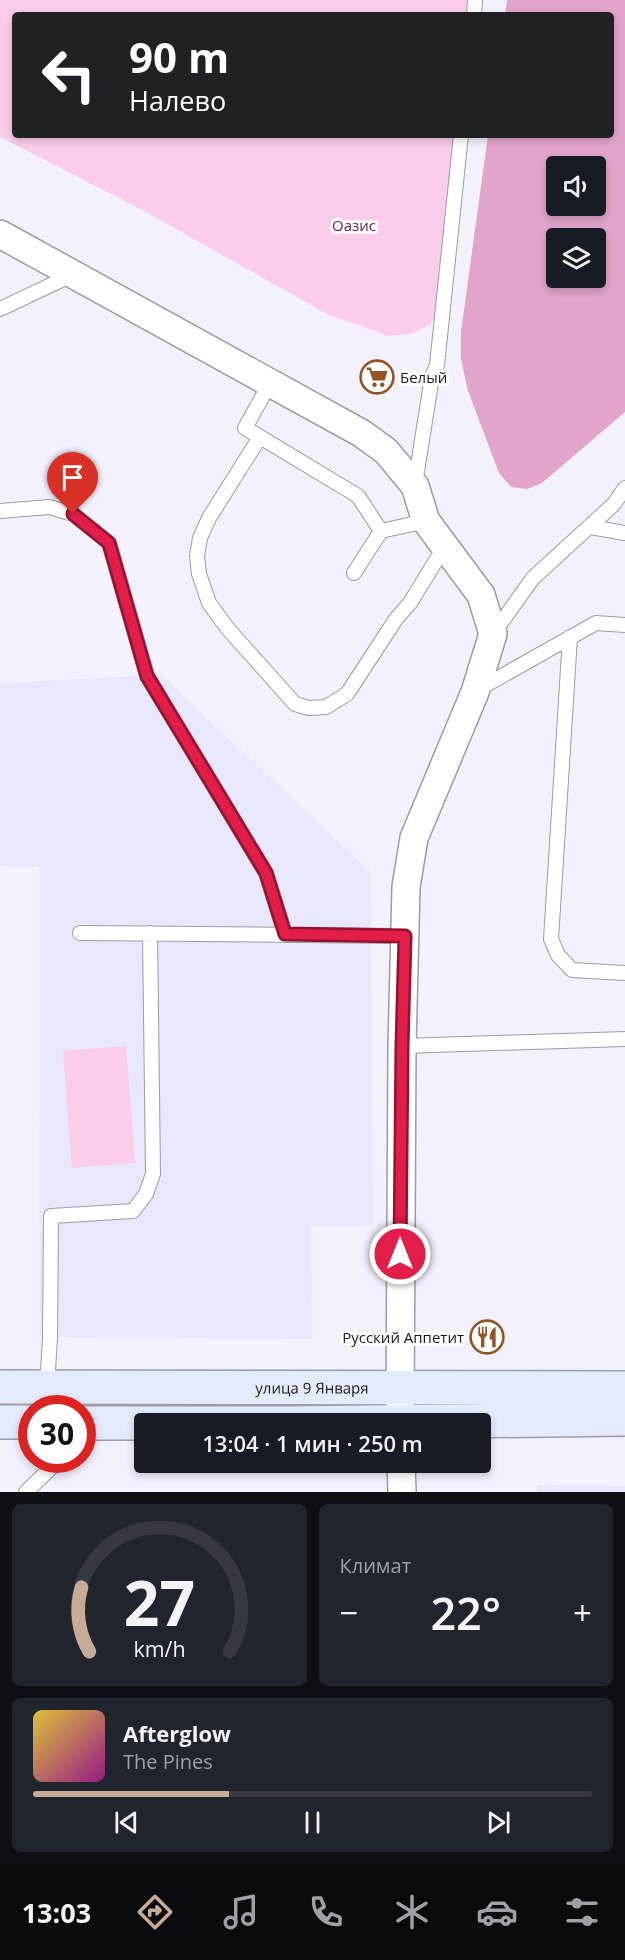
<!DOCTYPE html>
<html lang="ru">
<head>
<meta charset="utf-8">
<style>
	:root { --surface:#171b24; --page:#20242c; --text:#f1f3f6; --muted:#9ea1a6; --line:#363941; --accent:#c8ab96 }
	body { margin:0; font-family:"Open Sans",sans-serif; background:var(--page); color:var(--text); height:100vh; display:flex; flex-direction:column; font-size:22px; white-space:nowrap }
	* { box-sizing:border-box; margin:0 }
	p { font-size:20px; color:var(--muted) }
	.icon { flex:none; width:33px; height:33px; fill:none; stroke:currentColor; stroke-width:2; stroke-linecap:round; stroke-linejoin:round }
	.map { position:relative; height:1492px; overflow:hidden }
	.panel { display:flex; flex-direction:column; gap:12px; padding:12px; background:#0d0f14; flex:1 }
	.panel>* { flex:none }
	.top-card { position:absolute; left:12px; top:12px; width:602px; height:126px; border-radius:6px; box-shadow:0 3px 9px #0003; background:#202124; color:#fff; overflow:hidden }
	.controls { position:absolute; left:546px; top:156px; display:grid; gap:12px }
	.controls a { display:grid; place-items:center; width:60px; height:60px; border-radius:6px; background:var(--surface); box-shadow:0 3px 9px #0003; font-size:30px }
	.speed { position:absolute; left:18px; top:1395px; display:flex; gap:12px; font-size:30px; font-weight:700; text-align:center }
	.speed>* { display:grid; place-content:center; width:78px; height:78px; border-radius:50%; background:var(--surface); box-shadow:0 3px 9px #0003; line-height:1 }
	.speed .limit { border:9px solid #d22; background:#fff; color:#111 }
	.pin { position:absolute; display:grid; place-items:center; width:51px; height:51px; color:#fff; margin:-62px -26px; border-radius:50% 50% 50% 0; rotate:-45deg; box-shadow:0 0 6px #0007 }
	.pin .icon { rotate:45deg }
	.me { position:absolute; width:66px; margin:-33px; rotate:0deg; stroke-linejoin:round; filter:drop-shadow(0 0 4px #0008) }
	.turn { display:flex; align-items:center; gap:21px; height:126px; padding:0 18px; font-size:27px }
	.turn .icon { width:78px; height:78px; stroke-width:2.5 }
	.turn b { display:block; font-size:42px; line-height:51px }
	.big { font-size:45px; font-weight:600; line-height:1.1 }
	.panel .card { flex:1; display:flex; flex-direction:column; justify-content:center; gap:9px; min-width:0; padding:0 21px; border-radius:9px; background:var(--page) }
	.panel .dial { align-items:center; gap:0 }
	.dial svg { height:156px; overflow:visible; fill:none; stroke:var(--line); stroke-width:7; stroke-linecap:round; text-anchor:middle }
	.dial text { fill:var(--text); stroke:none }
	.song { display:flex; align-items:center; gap:18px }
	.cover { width:72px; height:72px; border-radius:9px; background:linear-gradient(135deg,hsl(50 70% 55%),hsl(310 70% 35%)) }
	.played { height:6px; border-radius:3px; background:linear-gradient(90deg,var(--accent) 35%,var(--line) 35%) }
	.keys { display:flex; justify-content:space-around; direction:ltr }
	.heat { display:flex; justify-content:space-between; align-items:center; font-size:33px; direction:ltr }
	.panel .tiles { flex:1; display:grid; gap:12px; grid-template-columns:1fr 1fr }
	.card:last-child { grid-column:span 2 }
	.trip { position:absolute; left:134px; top:1413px; width:357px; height:60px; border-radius:6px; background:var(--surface); box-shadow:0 3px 9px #0003; font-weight:600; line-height:60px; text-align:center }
	.menu { display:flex; height:96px; justify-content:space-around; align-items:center; background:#090b0e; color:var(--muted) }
	.menu .icon { width:42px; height:42px }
	.menu .selected { color:var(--accent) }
	.menu b { font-size:27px; color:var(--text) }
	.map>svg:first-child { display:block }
	.built { fill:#e9e7fb }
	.green { fill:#fbcdea }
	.forest { fill:#e2a4cb; fill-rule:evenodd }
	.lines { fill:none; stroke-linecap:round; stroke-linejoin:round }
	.service-casing { stroke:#9c9ba6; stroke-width:16 }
	.minor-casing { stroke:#9c9ba6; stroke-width:30 }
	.secondary-casing { stroke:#9c9ba6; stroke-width:36 }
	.service { stroke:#fff; stroke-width:14 }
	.minor { stroke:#fff; stroke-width:27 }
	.secondary { stroke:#e4ebfd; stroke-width:33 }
	.route-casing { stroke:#92132f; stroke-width:15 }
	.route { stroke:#e11d48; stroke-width:10 }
	.labels { text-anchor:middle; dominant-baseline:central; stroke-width:6; stroke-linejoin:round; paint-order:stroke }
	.park-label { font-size:15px; fill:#692255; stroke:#fff }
	.poi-label { font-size:15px; fill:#19191d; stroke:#fff; text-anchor:start }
	.street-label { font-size:15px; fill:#19191d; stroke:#fff }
</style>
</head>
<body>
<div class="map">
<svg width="625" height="1492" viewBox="0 0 625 1492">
	<rect width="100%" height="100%" fill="#f2f1fd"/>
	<path class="built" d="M161 675 371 872 373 1226H311L312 1339 40 1337 39 867 0 866V683Z
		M537 1485 625 1486V1492H537Z"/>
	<path class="green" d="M0 0H469L467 15H15V135H455L437 313 430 325 411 334 388 336 327 314 144 211 0 137Z
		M126 1046 135 1163 72 1168 63 1051Z"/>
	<path class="forest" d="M507 0H625V412L542 483 527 489 511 487 499 473 468 391 461 359V332L488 135H610V15H505ZM556 166H596V206H556ZM556 238H596V278H556Z"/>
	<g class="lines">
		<defs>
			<path id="service" d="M474 15 475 0
				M0 309 72 275
				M270 383 245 428 358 496 381 531 426 521
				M260 437 209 518 200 538 197 556 199 574 209 603 228 629 295 704 309 708 326 707 347 694 396 619 410 603 445 546
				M415 484 432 377 437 365 461 135
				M0 511 49 507 73 514 109 543 147 676 266 873 285 934
				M590 527 625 533
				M354 573 381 531
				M493 634 533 578 614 504 625 488
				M570 637 551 939 558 955 572 970 625 973
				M477 690 596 623 625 625
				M80 933 405 936
				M402 1046 625 1039
				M47 1387 50 1338 51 1216 133 1211 146 1194 153 1174 150 933
				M26 1492 59 1460"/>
			<path id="minor" d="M0 234 361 433 386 451 415 486 426 521 481 595 493 634 475 692 414 838 406 887 402 1046 400 1408
				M401 1462 402 1492"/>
			<g id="secondary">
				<path id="s1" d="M0 1387 625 1388"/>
				<path d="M0 1422H32"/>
				<path d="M82 1423H289L625 1419"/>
			</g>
		</defs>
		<use href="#service" class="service-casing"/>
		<use href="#minor" class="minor-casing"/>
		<use href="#secondary" class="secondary-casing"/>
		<use href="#service" class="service"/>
		<use href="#minor" class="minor"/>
		<use href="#secondary" class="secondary"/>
	</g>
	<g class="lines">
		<defs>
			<path id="route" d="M73 514 109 543 147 676 266 873 285 934 405 936 402 1046 400 1254"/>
		</defs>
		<use href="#route" class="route-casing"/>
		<use href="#route" class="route"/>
	</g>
	<defs>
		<symbol id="supermarket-ring" viewBox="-11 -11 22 22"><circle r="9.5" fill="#fff" stroke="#955321" stroke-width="1.5"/><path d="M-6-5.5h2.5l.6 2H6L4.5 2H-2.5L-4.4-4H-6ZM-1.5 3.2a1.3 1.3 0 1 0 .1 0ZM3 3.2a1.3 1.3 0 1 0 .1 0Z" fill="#955321"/></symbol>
		<symbol id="restaurant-ring" viewBox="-11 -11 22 22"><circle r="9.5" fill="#fff" stroke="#955321" stroke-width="1.5"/><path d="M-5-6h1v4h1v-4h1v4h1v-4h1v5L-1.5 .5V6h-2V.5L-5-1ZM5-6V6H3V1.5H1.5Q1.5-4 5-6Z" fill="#955321"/></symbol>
	</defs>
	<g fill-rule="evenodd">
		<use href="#supermarket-ring" x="358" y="358" width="38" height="38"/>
		<use href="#restaurant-ring" x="468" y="1318" width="38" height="38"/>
	</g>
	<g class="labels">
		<g class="park-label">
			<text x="354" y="225">Оазис</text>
		</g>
		<g class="poi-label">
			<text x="400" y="377">Белый</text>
			<text x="464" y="1337" text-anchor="end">Русский Аппетит</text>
		</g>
		<g class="street-label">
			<text stroke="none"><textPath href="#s1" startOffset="312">улица 9 Января</textPath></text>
		</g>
	</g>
</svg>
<div class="controls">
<a><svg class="icon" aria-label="sound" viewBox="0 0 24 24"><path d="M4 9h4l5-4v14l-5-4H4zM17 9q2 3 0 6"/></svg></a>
<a><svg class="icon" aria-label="layers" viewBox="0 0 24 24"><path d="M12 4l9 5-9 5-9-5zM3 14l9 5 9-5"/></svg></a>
</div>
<div class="speed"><div class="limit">30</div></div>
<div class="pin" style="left:73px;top:514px;background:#d93025"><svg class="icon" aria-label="arrive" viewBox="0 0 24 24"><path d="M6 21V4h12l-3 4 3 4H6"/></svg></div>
<svg class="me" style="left:400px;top:1254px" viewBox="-20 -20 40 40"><circle r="17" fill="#e11d48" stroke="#fff" stroke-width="3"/><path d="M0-11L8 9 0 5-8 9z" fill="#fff"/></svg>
<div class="trip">13:04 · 1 мин · 250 m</div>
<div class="top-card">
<div class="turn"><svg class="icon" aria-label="left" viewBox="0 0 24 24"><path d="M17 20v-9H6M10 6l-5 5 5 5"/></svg><div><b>90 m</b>Налево</div></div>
</div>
</div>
<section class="panel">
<div class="tiles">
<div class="card dial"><svg viewBox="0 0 100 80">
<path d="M14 69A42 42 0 1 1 86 69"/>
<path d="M14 69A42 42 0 0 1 10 36" stroke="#c8ab96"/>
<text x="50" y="56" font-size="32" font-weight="700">27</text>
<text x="50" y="72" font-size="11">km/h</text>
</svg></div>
<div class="card"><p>Климат</p>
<div class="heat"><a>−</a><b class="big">22°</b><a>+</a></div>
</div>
<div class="card">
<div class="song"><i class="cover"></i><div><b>Afterglow</b><p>The Pines</p></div></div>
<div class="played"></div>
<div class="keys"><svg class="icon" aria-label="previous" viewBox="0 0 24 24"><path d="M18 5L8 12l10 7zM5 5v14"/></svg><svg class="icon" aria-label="pause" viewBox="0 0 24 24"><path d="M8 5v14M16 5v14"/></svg><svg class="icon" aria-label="next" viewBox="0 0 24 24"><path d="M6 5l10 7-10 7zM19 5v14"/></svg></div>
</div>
</div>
</section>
<nav class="menu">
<b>13:03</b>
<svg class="icon selected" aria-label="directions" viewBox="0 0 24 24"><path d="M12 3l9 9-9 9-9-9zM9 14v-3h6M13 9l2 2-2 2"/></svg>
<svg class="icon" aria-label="music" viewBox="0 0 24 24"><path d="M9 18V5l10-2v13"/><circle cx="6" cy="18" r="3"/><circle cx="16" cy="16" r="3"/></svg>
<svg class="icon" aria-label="phone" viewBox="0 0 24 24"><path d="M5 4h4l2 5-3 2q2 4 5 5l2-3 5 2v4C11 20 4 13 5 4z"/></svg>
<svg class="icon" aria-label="climate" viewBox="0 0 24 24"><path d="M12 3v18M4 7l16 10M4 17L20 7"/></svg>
<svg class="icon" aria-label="car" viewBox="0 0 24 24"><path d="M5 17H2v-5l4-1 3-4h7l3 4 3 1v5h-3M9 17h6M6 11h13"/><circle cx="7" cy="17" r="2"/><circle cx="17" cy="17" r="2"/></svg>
<svg class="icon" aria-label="filters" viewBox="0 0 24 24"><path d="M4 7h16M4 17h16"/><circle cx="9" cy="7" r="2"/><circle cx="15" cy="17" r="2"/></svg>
</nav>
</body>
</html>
